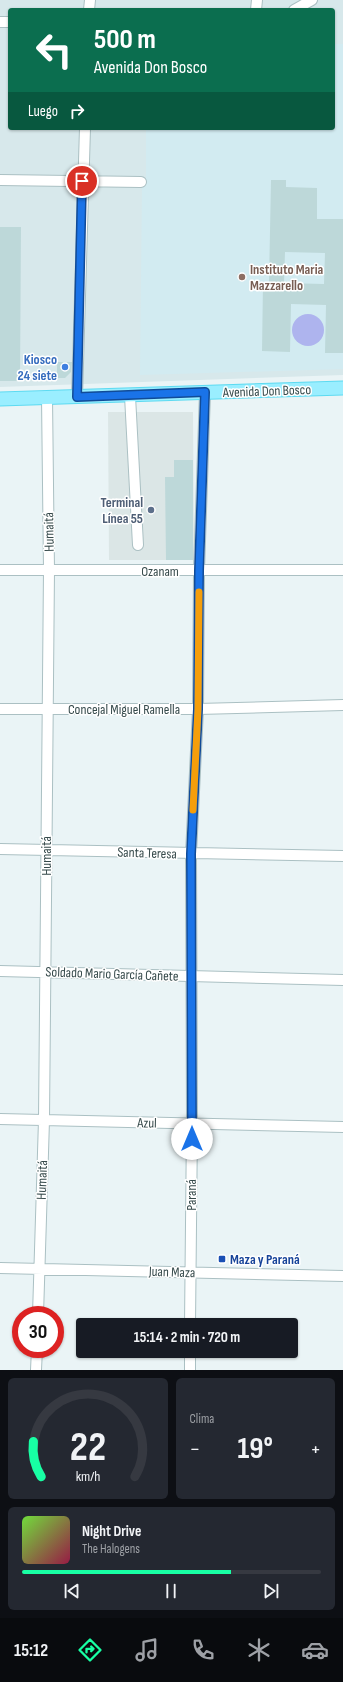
<!DOCTYPE html>
<html lang="es">
<head>
<meta charset="utf-8">
<style>
	:root { --surface:#171b24; --page:#242831; --text:#f1f3f6; --muted:#9ea1a6; --line:#363941; --accent:#18ffa4 }
	body { margin:0; font-family:"Sofia Sans Condensed",sans-serif; background:var(--page); color:var(--text); height:100vh; display:flex; flex-direction:column; font-size:15px; white-space:nowrap }
	* { box-sizing:border-box; margin:0 }
	p { font-size:13px; color:var(--muted) }
	.icon { flex:none; width:22px; height:22px; fill:none; stroke:currentColor; stroke-width:2; stroke-linecap:round; stroke-linejoin:round }
	.map { position:relative; height:1370px; overflow:hidden }
	.drawer { display:flex; flex-direction:column; gap:8px; padding:8px; background:#0d0f14; flex:1 }
	.drawer>* { flex:none }
	.hud { position:absolute; left:8px; top:8px; width:327px; height:122px; border-radius:4px; box-shadow:0 1px 3px #0004; background:#0b6e4f; color:#fff; overflow:hidden }
	.speed { position:absolute; left:12px; top:1306px; display:flex; gap:8px; font-size:20px; font-weight:700; text-align:center }
	.speed>* { display:grid; place-content:center; width:52px; height:52px; border-radius:50%; background:var(--surface); box-shadow:0 1px 3px #0004; line-height:1 }
	.speed .limit { border:6px solid #d22; background:#fff; color:#111 }
	.pin { position:absolute; display:grid; place-items:center; width:34px; height:34px; color:#fff; margin:-17px; border:2px solid #fff; border-radius:50%; box-shadow:0 1px 4px #0007 }
	.me { position:absolute; width:44px; margin:-22px; rotate:0deg; stroke-linejoin:round; filter:drop-shadow(0 0 3px #0008) }
	.turn { display:flex; align-items:center; gap:14px; height:84px; padding:0 20px; font-size:18px }
	.turn .icon { width:52px; height:52px; stroke-width:2.5 }
	.turn b { display:block; font-size:28px; line-height:34px }
	.then { display:flex; align-items:center; height:38px; padding:0 20px; background:#0003; gap:8px; font-size:15px }
	.big { font-size:30px; font-weight:700; line-height:1.1 }
	.drawer .tile { flex:1; display:flex; flex-direction:column; justify-content:center; gap:6px; min-width:0; padding:0 14px; border-radius:6px; background:var(--page) }
	.drawer .dial { align-items:center; gap:0 }
	.dial svg { height:104px; overflow:visible; fill:none; stroke:var(--line); stroke-width:7; stroke-linecap:round; text-anchor:middle }
	.dial text { fill:var(--text); stroke:none }
	.song { display:flex; align-items:center; gap:12px }
	.cover { width:48px; height:48px; border-radius:6px; background:linear-gradient(135deg,hsl(100 70% 55%),hsl(340 70% 35%)) }
	.played { height:4px; border-radius:2px; background:linear-gradient(90deg,var(--accent) 70%,var(--line) 70%) }
	.keys { display:flex; justify-content:space-around; direction:ltr }
	.heat { display:flex; justify-content:space-between; align-items:center; font-size:22px; direction:ltr }
	.drawer .tiles { flex:1; display:grid; gap:8px; grid-template-columns:1fr 1fr }
	.tile:last-child { grid-column:span 2 }
	.trip { position:absolute; left:76px; top:1318px; width:222px; height:40px; border-radius:4px; background:var(--surface); box-shadow:0 1px 3px #0004; font-weight:700; line-height:40px; text-align:center }
	.tabs { display:flex; height:64px; justify-content:space-around; align-items:center; background:#090b0e; color:var(--muted) }
	.tabs .icon { width:28px; height:28px }
	.tabs .on { color:var(--accent) }
	.tabs b { font-size:18px; color:var(--text) }
	.map>svg:first-child { display:block }
	.residential { fill:#d7e8eb; fill-rule:evenodd }
	.industrial { fill:#dbe6e6 }
	.education { fill:#d2ebf1 }
	.green { fill:#aeb4ee }
	.building { fill:#bdd8d9; fill-rule:evenodd }
	.lines { fill:none; stroke-linecap:round; stroke-linejoin:round }
	.minor-casing { stroke:#abc0c3; stroke-width:12 }
	.major-casing { stroke:#5ddaf1; stroke-width:15 }
	.minor { stroke:#fff; stroke-width:10 }
	.major { stroke:#9aeeff; stroke-width:13 }
	.route-casing { stroke:#114b97; stroke-width:10 }
	.route { stroke:#1a73e8; stroke-width:7 }
	.slow { stroke:#f59e0b; stroke-width:7 }
	.education-dot { fill:#8d6e63; stroke:#fff; stroke-width:1.5 }
	.shop-dot { fill:#3f7fe0; stroke:#fff; stroke-width:1.5 }
	.service-dot { fill:#5c6f8a; stroke:#fff; stroke-width:1.5 }
	.transit-dot { fill:#1a4fb4; stroke:#fff; stroke-width:1.5 }
	.labels { text-anchor:middle; dominant-baseline:central; stroke-width:3; stroke-linejoin:round; paint-order:stroke }
	.education-label { font-size:14px; font-weight:bold; fill:#785e54; stroke:#fff; text-anchor:start }
	.shop-label { font-size:14px; font-weight:bold; fill:#366cbe; stroke:#fff; text-anchor:end }
	.street-label { font-size:14px; fill:#364a4b; stroke:#fff }
	.service-label { font-size:14px; font-weight:bold; fill:#4e5e75; stroke:#fff; text-anchor:end }
	.transit-label { font-size:14px; font-weight:bold; fill:#164399; stroke:#fff; text-anchor:start }
</style>
</head>
<body>
<div class="map">
<svg width="343" height="1370" viewBox="0 0 343 1370">
	<rect width="100%" height="100%" fill="#eaf4f6"/>
	<path class="residential" d="M0 0H343V375L0 387ZM10 10H333V128H10Z"/>
	<path class="industrial" d="M108 412H193L194 560H109Z"/>
	<path class="education" d="M335 44H343V369L140 375 142 186H146V128H333V61L334 60Z"/>
	<path class="green" d="M292 330a16 16 0 1 1 32 0a16 16 0 1 1-32 0Z"/>
	<path class="building" d="M271 180H286V187L317 188V219H343V353H325L326 305 291 304 290 352 262 351 263 283H269ZM285 252 325 253 324 284 284 283Z
		M0 227H21L20 381H0Z
		M57 362H72L71 372 65 378H57Z
		M174 460H193V560H166L165 477H174Z"/>
	<g class="lines">
		<defs>
			<path id="minor" d="M89 10 90 0
				M256 10 257 0
				M294 10 312 0
				M0 22H10
				M0 180 141 182
				M130 396 138 545
				M77 397 85 128
				M0 570H343
				M0 709H198L343 705
				M0 849 343 856
				M0 971 343 980
				M0 1119 343 1127
				M0 1268 343 1276
				M38 1315 44 1120 49 570 47 397
				M190 1325 192 1124 191 854 198 709 199 571 205 392
				M36 1370 37 1349
				M190 1370V1351"/>
			<path id="major" d="M0 399 343 388"/>
		</defs>
		<use href="#minor" class="minor-casing"/>
		<use href="#major" class="major-casing"/>
		<use href="#minor" class="minor"/>
		<use href="#major" class="major"/>
	</g>
	<g class="lines">
		<defs>
			<path id="route" d="M82 181 77 397 205 392 199 571 198 709 191 854 192 1139"/>
		</defs>
		<use href="#route" class="route-casing"/>
		<use href="#route" class="route"/>
		<path class="slow" d="M193 810 198 709 199 592"/>
	</g>
	<circle class="education-dot" cx="242" cy="277" r="4"/>
	<circle class="shop-dot" cx="65" cy="367" r="4"/>
	<circle class="service-dot" cx="151" cy="510" r="4"/>
	<rect class="transit-dot" x="218" y="1255" width="8" height="8" rx="2"/>
	<g class="labels">
		<g class="education-label">
			<text x="250" y="269">Instituto Maria<tspan x="250" dy="16">Mazzarello</tspan></text>
		</g>
		<g class="shop-label">
			<text x="57" y="359">Kiosco<tspan x="57" dy="16">24 siete</tspan></text>
		</g>
		<g class="street-label">
			<text transform="translate(267 391) rotate(-2)">Avenida Don Bosco</text>
			<text transform="translate(49 532) rotate(-91)">Humaitá</text>
			<text x="160" y="571">Ozanam</text>
			<text x="124" y="709">Concejal Miguel Ramella</text>
			<text transform="translate(147 853) rotate(2)">Santa Teresa</text>
			<text transform="translate(46 856) rotate(-90)">Humaitá</text>
			<text transform="translate(112 974) rotate(2)">Soldado Mario García Cañete</text>
			<text transform="translate(147 1123) rotate(1)">Azul</text>
			<text transform="translate(42 1180) rotate(-88)">Humaitá</text>
			<text transform="translate(191 1195) rotate(-90)">Paraná</text>
			<text transform="translate(172 1272) rotate(2)">Juan Maza</text>
		</g>
		<g class="service-label">
			<text x="143" y="502">Terminal<tspan x="143" dy="16">Línea 55</tspan></text>
		</g>
		<g class="transit-label">
			<text x="230" y="1259">Maza y Paraná</text>
		</g>
	</g>
</svg>
<div class="speed"><div class="limit">30</div></div>
<div class="pin" style="left:82px;top:181px;background:#d93025"><svg class="icon" aria-label="arrive" viewBox="0 0 24 24"><path d="M6 21V4h12l-3 4 3 4H6"/></svg></div>
<svg class="me" style="left:192px;top:1139px" viewBox="-20 -20 40 40"><circle r="19" fill="#fff"/><path d="M0-13L10 11 0 6-10 11z" fill="#1a73e8"/></svg>
<div class="trip">15:14 · 2 min · 720 m</div>
<div class="hud">
<div class="turn"><svg class="icon" aria-label="left" viewBox="0 0 24 24"><path d="M17 20v-9H6M10 6l-5 5 5 5"/></svg><div><b>500 m</b>Avenida Don Bosco</div></div>
<div class="then">Luego<svg class="icon" aria-label="right" viewBox="0 0 24 24"><path d="M7 20v-9h11M14 6l5 5-5 5"/></svg></div>
</div>
</div>
<section class="drawer">
<div class="tiles">
<div class="tile dial"><svg viewBox="0 0 100 80">
<path d="M14 69A42 42 0 1 1 86 69"/>
<path d="M14 69A42 42 0 0 1 8 42" stroke="#18ffa4"/>
<text x="50" y="56" font-size="32" font-weight="700">22</text>
<text x="50" y="72" font-size="11">km/h</text>
</svg></div>
<div class="tile"><p>Clima</p>
<div class="heat"><a>−</a><b class="big">19°</b><a>+</a></div>
</div>
<div class="tile">
<div class="song"><i class="cover"></i><div><b>Night Drive</b><p>The Halogens</p></div></div>
<div class="played"></div>
<div class="keys"><svg class="icon" aria-label="previous" viewBox="0 0 24 24"><path d="M18 5L8 12l10 7zM5 5v14"/></svg><svg class="icon" aria-label="pause" viewBox="0 0 24 24"><path d="M8 5v14M16 5v14"/></svg><svg class="icon" aria-label="next" viewBox="0 0 24 24"><path d="M6 5l10 7-10 7zM19 5v14"/></svg></div>
</div>
</div>
</section>
<nav class="tabs">
<b>15:12</b>
<svg class="icon on" aria-label="directions" viewBox="0 0 24 24"><path d="M12 3l9 9-9 9-9-9zM9 14v-3h6M13 9l2 2-2 2"/></svg>
<svg class="icon" aria-label="music" viewBox="0 0 24 24"><path d="M9 18V5l10-2v13"/><circle cx="6" cy="18" r="3"/><circle cx="16" cy="16" r="3"/></svg>
<svg class="icon" aria-label="phone" viewBox="0 0 24 24"><path d="M5 4h4l2 5-3 2q2 4 5 5l2-3 5 2v4C11 20 4 13 5 4z"/></svg>
<svg class="icon" aria-label="climate" viewBox="0 0 24 24"><path d="M12 3v18M4 7l16 10M4 17L20 7"/></svg>
<svg class="icon" aria-label="car" viewBox="0 0 24 24"><path d="M5 17H2v-5l4-1 3-4h7l3 4 3 1v5h-3M9 17h6M6 11h13"/><circle cx="7" cy="17" r="2"/><circle cx="17" cy="17" r="2"/></svg>
</nav>
</body>
</html>
